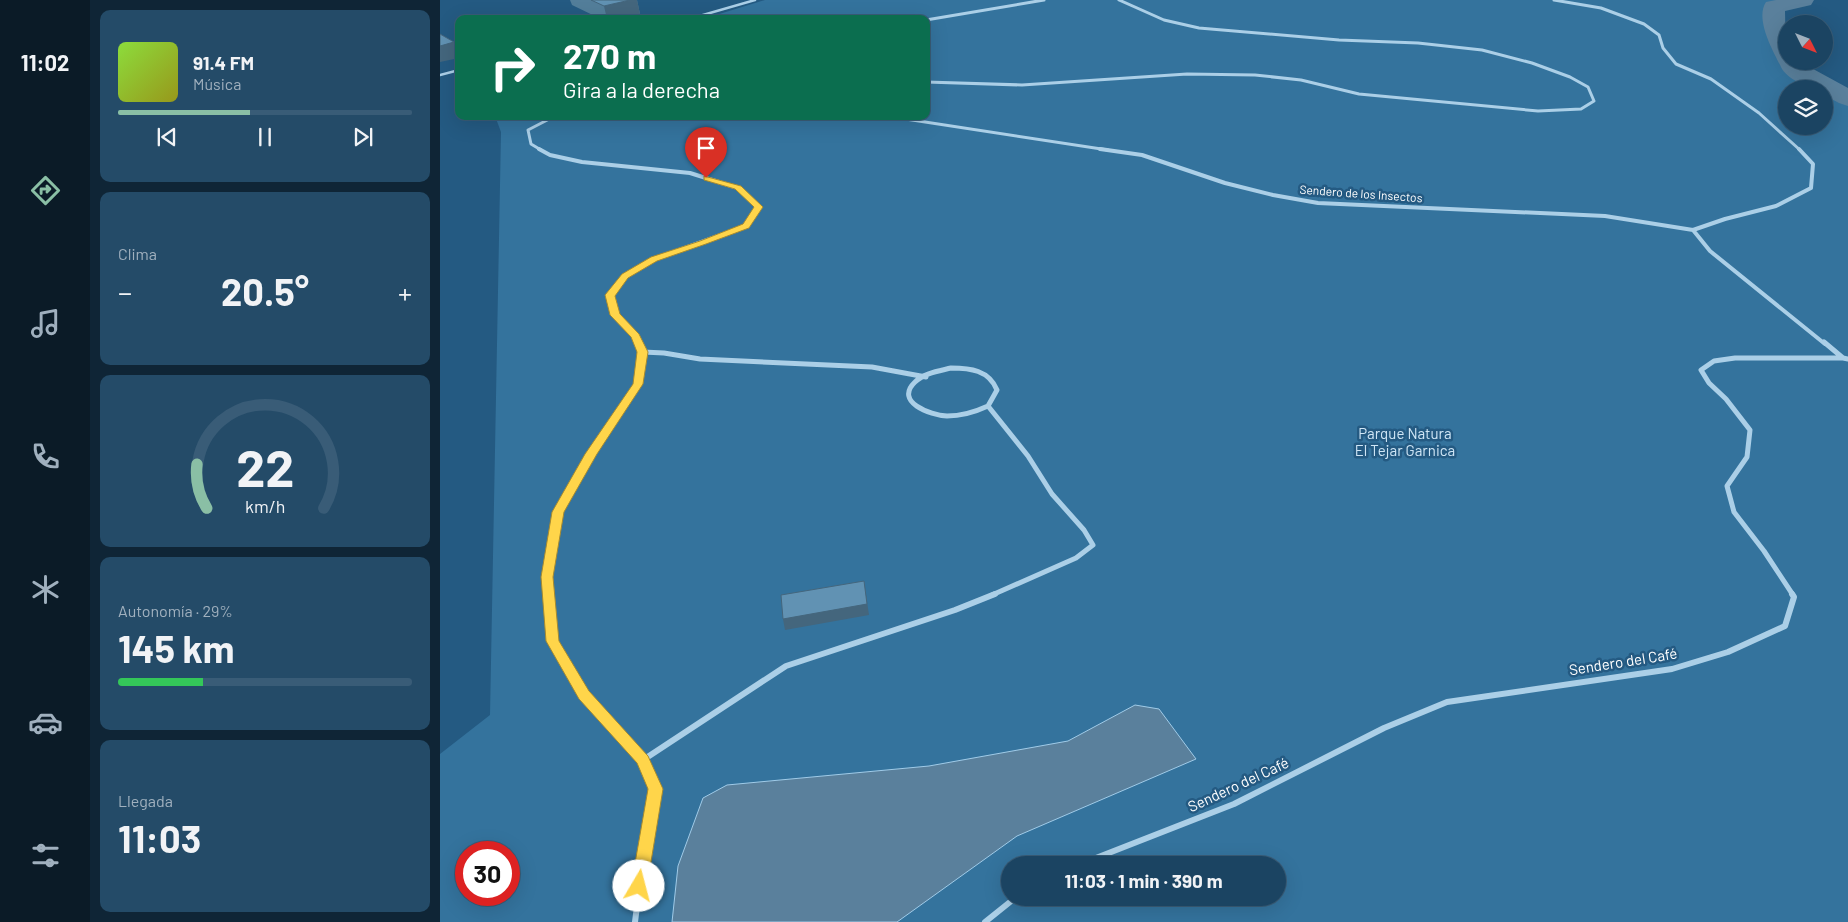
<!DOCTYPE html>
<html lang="es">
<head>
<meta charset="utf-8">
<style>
	:root { --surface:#1b4462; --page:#244b68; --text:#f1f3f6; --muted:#a0b0be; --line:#395c77; --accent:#8abfa5 }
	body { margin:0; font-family:Barlow,sans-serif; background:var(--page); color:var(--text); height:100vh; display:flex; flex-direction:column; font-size:19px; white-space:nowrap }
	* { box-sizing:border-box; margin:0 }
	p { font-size:16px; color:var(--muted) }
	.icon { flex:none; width:28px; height:28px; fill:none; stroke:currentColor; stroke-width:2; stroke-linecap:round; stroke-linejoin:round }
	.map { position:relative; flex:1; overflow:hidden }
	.sheet { display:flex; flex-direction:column; gap:10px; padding:10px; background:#0f2536; width:350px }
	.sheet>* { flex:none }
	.guide { position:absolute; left:15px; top:15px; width:475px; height:105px; border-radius:10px; box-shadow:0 5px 20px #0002,0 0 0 1px var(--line); background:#0b6e4f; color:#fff; overflow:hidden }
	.needle { width:32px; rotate:132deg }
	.tools { position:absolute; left:1338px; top:15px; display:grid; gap:10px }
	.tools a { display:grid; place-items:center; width:55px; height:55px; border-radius:50%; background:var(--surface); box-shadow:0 5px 20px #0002,0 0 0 1px var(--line); font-size:25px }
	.speed { position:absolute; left:15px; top:841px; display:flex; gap:10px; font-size:25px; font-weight:700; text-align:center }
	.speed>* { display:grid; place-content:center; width:65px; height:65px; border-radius:50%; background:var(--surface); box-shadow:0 5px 20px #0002,0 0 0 1px var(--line); line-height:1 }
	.speed .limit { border:8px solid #d22; background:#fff; color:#111 }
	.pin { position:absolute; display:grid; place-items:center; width:42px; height:42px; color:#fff; margin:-51px -21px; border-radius:50% 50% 50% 0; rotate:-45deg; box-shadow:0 0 5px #0007 }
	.pin .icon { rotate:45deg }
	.me { position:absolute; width:55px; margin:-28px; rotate:8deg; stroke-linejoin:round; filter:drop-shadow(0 0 4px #0008) }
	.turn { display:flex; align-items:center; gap:18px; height:105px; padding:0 25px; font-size:22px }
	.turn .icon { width:65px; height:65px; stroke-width:2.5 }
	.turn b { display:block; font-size:35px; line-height:42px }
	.big { font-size:38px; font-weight:700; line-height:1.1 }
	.sheet .card { flex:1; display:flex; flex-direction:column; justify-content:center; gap:8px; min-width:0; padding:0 18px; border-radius:10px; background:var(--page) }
	.sheet .dial { align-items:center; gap:0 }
	.dial svg { height:130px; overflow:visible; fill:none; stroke:var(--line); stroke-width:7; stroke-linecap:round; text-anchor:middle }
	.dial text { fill:var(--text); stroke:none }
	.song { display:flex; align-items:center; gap:15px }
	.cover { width:60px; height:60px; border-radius:8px; background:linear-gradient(135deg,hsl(90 70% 55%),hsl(60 70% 35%)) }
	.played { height:5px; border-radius:2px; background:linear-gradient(90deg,var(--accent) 45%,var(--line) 45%) }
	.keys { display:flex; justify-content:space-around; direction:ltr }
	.heat { display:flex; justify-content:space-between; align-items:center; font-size:28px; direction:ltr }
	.charge { height:8px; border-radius:4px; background:linear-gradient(90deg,#34c759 29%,var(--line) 0) }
	.trip { position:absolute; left:561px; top:856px; width:285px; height:50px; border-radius:25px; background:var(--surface); box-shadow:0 5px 20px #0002,0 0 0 1px var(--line); font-weight:700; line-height:50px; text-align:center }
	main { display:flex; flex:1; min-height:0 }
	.menu { display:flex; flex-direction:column; width:90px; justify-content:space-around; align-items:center; background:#0b1b27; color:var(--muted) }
	.menu .icon { width:35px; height:35px }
	.menu .current { color:var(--accent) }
	.menu b { font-size:22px; color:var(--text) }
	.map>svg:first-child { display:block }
	.green { fill:#34739d; fill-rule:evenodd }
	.water { fill:#5a809c; stroke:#a0cbe8 }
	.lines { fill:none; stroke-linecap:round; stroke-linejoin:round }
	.river { fill:#5a809c; fill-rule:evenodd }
	.lane { stroke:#abcfe7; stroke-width:2.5 }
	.street-far3 { stroke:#abcfe7; stroke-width:3 }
	.street-far2 { stroke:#abcfe7; stroke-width:4 }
	.street-far1 { stroke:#abcfe7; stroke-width:5 }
	.street { stroke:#abcfe7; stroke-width:6 }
	.wall { fill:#537e9a }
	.shaded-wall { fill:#44667d }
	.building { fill:#6192b3; stroke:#44667d }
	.route { fill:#ffd54a; stroke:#a68a30 }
	.labels { text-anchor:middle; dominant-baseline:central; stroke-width:5; stroke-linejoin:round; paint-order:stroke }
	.far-street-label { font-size:12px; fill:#fff; stroke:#245a82 }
	.park-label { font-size:15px; fill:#cfe6f6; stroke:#245a82 }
	.street-label { font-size:15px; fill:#fff; stroke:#245a82 }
</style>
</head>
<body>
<main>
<nav class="menu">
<b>11:02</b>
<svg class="icon current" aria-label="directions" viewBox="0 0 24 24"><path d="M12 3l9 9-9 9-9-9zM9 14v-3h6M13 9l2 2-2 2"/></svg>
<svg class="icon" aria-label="music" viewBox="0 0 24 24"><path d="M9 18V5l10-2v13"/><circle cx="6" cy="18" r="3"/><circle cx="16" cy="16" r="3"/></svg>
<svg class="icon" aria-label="phone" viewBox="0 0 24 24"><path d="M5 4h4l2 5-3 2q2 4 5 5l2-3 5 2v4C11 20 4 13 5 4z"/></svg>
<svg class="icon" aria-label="climate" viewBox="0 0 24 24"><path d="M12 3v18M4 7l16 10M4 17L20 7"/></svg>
<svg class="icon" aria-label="car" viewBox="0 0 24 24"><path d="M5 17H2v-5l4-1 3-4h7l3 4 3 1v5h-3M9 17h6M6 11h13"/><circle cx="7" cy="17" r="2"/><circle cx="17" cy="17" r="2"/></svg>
<svg class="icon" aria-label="filters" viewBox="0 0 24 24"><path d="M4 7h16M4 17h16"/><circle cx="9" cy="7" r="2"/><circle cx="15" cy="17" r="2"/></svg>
</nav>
<section class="sheet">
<div class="card">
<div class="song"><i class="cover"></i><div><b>91.4 FM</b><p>Música</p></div></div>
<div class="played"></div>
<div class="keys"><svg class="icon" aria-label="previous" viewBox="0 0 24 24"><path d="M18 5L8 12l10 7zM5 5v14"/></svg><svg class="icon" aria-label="pause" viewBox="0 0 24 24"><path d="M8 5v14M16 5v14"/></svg><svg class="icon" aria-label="next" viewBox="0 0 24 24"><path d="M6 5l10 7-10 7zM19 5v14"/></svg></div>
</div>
<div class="card"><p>Clima</p>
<div class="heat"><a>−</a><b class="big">20.5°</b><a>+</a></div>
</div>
<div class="card dial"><svg viewBox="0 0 100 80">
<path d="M14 69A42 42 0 1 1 86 69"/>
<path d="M14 69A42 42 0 0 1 8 42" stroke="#8abfa5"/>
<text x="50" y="56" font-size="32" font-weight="700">22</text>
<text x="50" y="72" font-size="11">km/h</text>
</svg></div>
<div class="card"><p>Autonomía · 29%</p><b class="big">145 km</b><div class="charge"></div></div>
<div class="card"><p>Llegada</p><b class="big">11:03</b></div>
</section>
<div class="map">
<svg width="1408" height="922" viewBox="0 0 1408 922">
	<rect width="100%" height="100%" fill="#245a82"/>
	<path class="green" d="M325 0H1340L1329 9 1332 23 1346 35V61H1349V66L1374 82 1408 95V922H0V754L50 715 61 132 55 116H486V19H263ZM1346 89H1384V126H1346ZM26 852H69V895H26ZM570 865H838V898H570Z"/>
	<path class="water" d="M695 705 719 709 756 759 577 836 457 922H232L238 866 263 798 287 785 489 766 628 741Z"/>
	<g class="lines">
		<path class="river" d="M1336 0H1374L1371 5 1345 11 1346 61H1362L1364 64 1408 88V106L1399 103 1384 95V89C1370 89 1350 81 1342 69 1335 54 1314 20 1326 2Z"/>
		<path class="lane" d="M249 19 315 0
			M0 75 19 70"/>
		<path class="street-far3" d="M1114 0 1161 8 1204 24 1219 35 1223 48 1236 64 1271 79 1319 113 1360 150
			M486 20 604 0
			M486 82 582 85 747 74 815 75 861 80 919 94 1098 111 1141 109 1154 101 1148 87 1130 77 1092 63 1042 50 978 43 899 40 759 28 724 20 679 0
			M446 116 668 150
			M101 150 91 144 88 130 115 116"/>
		<path class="street-far2" d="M99 149 110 155 142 162 250 173 298 188 319 207 306 226 214 259 185 276 170 295 175 315 196 336 199 344
			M660 149 702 155 785 183 833 195 878 203 1165 216 1253 230 1285 219 1336 206 1371 188 1373 164 1359 149
			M1253 230 1270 251 1385 344"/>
		<path class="street-far1" d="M1384 342 1403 358 1408 359
			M203 352 224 353 260 359 432 367 486 377
			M511 368C530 368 549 370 557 390L548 406C535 412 521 416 507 416 490 415 454 402 475 382 484 373 499 371 511 368Z
			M548 406 588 456 612 494 644 530 653 545 636 558 552 595
			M109 595 107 577 118 512 151 454 198 384 203 352 199 342
			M1353 595 1324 551 1294 512 1287 486 1307 457 1310 430 1286 399 1269 383 1261 370 1274 361 1295 358H1403"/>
		<path class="street" d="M109 594 113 641 144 695 203 760 216 789 204 851 195 922
			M203 760 346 666 515 610 555 594
			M638 865 794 804 944 728 1007 702 1232 669 1288 652 1345 626 1354 597 1352 594
			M545 922 575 898"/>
	</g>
	<path class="wall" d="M130 0H197L200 14 180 19H161L132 5Z"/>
	<path class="shaded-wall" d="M190 0H197L200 14 180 19H167L164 6Z
		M14 42 19 58 0 62V46Z
		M424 581 429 615 345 630 343 619Z"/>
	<path class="building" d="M151 0H190L164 6Z
		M0 34 14 42 0 46Z
		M424 581 427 604 343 619 341 595Z"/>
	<path class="route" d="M264 176 301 186 323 207 309 228 266 244 217 261 188 278 175 296 180 314 199 334 208 352 203 384 157 454 124 512 113 577 119 641 149 691 208 756 223 789 207 886 205 891 199 893 193 891 191 886 208 789 197 763 139 699 106 641 101 577 112 512 145 454 193 384 197 352 191 337 170 315 165 295 182 274 211 257 260 241 303 224 314 207 295 189 264 180Z"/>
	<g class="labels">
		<g class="far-street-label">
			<text transform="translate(921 193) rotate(4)">Sendero de los Insectos</text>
		</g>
		<g class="park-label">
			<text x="965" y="433">Parque Natura<tspan x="965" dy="17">El Tejar Garnica</tspan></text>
		</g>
		<g class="street-label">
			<text transform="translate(1183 661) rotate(-9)">Sendero del Café</text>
			<text transform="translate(798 784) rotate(-25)">Sendero del Café</text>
		</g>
	</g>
</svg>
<div class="tools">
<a><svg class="needle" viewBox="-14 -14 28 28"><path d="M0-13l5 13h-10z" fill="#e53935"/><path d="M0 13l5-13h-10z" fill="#a0b0be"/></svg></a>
<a><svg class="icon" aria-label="layers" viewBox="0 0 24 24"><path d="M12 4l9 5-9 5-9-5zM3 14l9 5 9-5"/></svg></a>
</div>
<div class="speed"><div class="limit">30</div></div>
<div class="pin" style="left:266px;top:178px;background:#d93025"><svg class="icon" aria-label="arrive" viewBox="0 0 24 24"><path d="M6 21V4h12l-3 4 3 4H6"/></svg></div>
<svg class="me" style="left:199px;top:886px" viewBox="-20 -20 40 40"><circle r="19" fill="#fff"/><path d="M0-13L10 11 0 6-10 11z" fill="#ffd54a"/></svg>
<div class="trip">11:03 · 1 min · 390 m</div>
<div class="guide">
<div class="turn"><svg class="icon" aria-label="right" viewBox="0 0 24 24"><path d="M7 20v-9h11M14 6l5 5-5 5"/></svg><div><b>270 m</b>Gira a la derecha</div></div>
</div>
</div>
</main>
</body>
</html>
